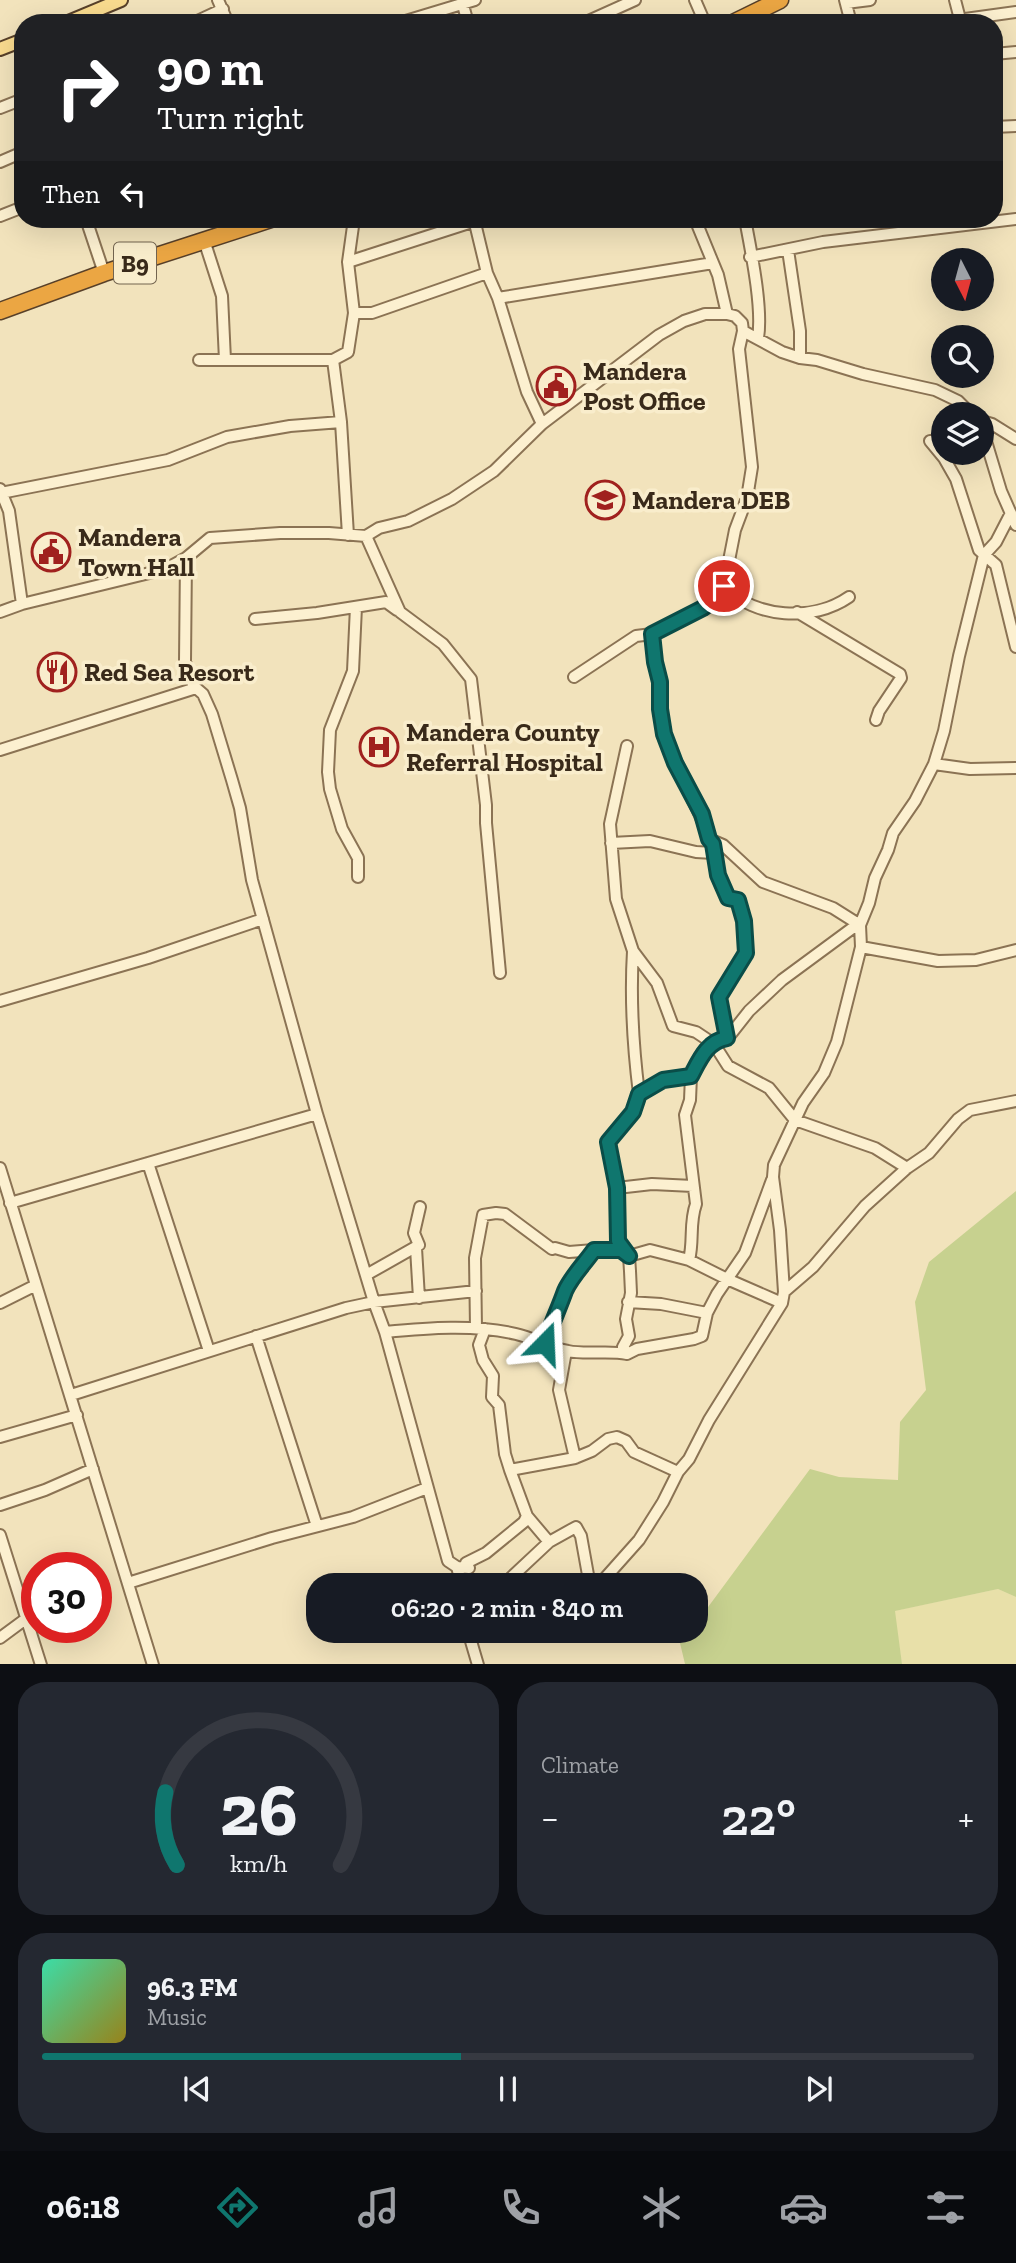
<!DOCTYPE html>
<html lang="en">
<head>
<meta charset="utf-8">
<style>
	:root { --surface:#171b24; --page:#242831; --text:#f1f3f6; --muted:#9ea1a6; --line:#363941; --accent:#0f766e }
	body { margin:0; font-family:"Zilla Slab",serif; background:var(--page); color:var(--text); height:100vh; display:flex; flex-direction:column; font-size:26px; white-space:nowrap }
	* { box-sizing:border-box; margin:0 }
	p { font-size:23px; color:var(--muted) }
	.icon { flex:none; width:38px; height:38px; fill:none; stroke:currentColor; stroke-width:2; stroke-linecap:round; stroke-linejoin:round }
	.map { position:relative; height:1664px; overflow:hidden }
	.side { display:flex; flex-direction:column; gap:18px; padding:18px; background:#0d0f14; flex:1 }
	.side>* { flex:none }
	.guide { position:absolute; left:14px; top:14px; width:989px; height:214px; border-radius:28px; box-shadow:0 7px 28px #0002; background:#202124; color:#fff; overflow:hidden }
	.needle { width:46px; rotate:174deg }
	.buttons { position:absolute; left:931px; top:248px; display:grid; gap:14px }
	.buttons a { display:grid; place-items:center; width:63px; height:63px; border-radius:50%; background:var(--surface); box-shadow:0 7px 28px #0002; font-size:35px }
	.speed { position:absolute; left:21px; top:1552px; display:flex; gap:14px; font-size:35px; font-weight:700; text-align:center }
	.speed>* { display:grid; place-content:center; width:91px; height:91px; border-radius:50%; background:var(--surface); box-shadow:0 7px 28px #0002; line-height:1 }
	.speed .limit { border:10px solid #d22; background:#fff; color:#111 }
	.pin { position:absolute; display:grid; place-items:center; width:60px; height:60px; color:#fff; margin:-30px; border:4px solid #fff; border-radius:50%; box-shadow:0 2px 7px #0007 }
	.me { position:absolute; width:77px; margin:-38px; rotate:21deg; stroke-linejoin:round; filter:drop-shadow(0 0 5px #0008) }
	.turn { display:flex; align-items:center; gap:24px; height:147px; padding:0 28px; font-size:32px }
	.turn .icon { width:91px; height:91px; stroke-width:2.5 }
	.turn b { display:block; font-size:49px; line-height:60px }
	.then { display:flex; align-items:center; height:66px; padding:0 28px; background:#0003; gap:14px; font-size:26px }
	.big { font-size:52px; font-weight:600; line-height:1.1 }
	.side .card { flex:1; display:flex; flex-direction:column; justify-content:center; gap:10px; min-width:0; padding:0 24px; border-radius:28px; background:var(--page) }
	.side .dial { align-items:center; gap:0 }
	.dial svg { height:182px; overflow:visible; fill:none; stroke:var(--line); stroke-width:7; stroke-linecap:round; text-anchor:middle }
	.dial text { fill:var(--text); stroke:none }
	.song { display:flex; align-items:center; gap:21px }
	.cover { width:84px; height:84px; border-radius:10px; background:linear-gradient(135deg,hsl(160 70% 55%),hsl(50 70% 35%)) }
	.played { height:7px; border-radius:4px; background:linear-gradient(90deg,var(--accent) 45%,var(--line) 45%) }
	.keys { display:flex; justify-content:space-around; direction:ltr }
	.heat { display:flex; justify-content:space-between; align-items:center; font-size:38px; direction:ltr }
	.side .tiles { flex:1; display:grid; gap:18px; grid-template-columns:1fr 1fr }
	.card:last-child { grid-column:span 2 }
	.trip { position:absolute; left:306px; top:1573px; width:402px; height:70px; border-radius:28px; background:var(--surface); box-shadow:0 7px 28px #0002; font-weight:600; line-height:70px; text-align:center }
	.dock { display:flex; height:112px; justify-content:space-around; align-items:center; background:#090b0e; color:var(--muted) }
	.dock .icon { width:49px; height:49px }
	.dock .selected { color:var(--accent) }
	.dock b { font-size:32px; color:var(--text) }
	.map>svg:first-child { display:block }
	.farmland { fill:#e8e0a9 }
	.green { fill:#c7d18f }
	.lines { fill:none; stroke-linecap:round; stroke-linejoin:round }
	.minor-casing { stroke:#8b7354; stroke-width:14 }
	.major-casing { stroke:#584029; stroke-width:16 }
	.highway-casing { stroke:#584029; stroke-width:19 }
	.minor { stroke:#fcf0d0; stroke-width:10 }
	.major { stroke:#fadc8f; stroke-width:12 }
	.highway { stroke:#eba643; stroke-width:16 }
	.route-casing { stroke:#0a4d48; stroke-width:18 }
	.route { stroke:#0f766e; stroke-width:12 }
	.labels { text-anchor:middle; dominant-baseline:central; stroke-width:7; stroke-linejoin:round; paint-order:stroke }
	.shield { fill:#f9edcc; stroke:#73644f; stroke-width:2 }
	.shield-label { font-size:24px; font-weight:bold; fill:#392a1a }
	.poi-label { font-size:26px; font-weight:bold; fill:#392a1a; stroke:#f9edcc; text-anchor:start }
</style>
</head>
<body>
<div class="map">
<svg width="1016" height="1665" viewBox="0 0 1016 1665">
	<rect width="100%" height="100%" fill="#f2e3bc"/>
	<path class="farmland" d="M998 1589 1016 1597V1664H902L894 1611Z"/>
	<path class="green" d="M1016 1191V1597L998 1589 895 1611 902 1664H685L680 1643 690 1631H696L697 1622 810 1469 839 1477 898 1480 900 1422 926 1390 915 1302 929 1262Z"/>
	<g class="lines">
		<defs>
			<path id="minor" d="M218 0 228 23
				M695 0 705 23
				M845 0 851 23
				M955 0 961 23
				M846 3 870 0
				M463 5 468 23
				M193 23 223 9
				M399 23 475 0
				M584 23 635 0
				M936 23 1016 12
				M994 54 1016 52
				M0 108 23 99
				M994 127 1016 126
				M0 162 23 152
				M0 216 23 207
				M86 219 104 273
				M474 219 487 273 498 298 527 392 542 424
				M695 219 718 275 727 314
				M745 219C751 251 763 308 758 338
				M204 240 222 296 225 360
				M788 250 800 331V358
				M750 257 823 242 1016 219
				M348 262 475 221
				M498 298 713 263
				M354 313H372L487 273
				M199 360H333
				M982 421 992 424 1016 439
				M982 428 1001 491 1016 525
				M930 441 944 458 956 479 979 550 996 565 1016 647
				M0 489 9 511 22 604
				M1 493 168 460 227 437 290 426 341 422
				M348 535 341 422 333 360 348 352 354 313 348 262 354 219
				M366 536 400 612 443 644 471 679 486 805V823L500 973
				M186 558 185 661 190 679 196 688 203 694 212 714 232 780 240 808 252 880 317 1114 374 1302 385 1332 448 1561 457 1567 462 1586
				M724 586C755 619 813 622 849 597
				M356 607 353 671 330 730 328 772 330 789 342 829 358 858V877
				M0 612 22 604 166 569 186 558 210 538 280 533H329L366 536 379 528 408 521 452 499 494 471 542 424 659 335 684 321 705 314H727L735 316 742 323 743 331 782 352 800 358 817 360 863 374 935 390 958 401 972 415
				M797 612 900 674 901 678 879 711 876 720
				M255 619 317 613 386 602 397 610
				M652 634C654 651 657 666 659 682 662 700 659 718 664 735 675 772 698 802 709 839L723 845 763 882 833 908 860 925
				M574 677 636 636 652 634 703 608 715 599 724 586 735 530 747 498 752 467 739 349 743 331
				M627 746 610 824 616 899 633 951 657 983 673 1026 696 1032 714 1044 728 1066 769 1088 795 1120 875 1148 907 1168
				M0 750 196 688
				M934 764 970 769 1016 768
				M709 839C716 847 714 861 717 872 720 881 724 890 728 898L738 899 744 921 746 953 719 997 727 1039
				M611 843 650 841 696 852 714 853
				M861 947 938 961 976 960 1016 950
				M633 951C630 1000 633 1046 639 1094
				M0 1001 148 958 263 919
				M148 1163 209 1351
				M0 1168 153 1665
				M617 1188 652 1184 693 1186
				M10 1203 317 1114
				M416 1248 419 1298
				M689 1260C694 1241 689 1223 696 1204L685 1115 690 1100 691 1076
				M366 1275 419 1245 414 1233 420 1207
				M784 1292 813 1267 865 1206 907 1168 929 1153 958 1119 970 1110 1016 1101
				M628 1302 661 1304 707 1313
				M0 1303 36 1285
				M476 1328 475 1258 483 1215 496 1213 505 1214 552 1249 555 1248 569 1252 594 1250
				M485 1329 479 1345 483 1360 493 1376 492 1397 499 1405 505 1454 510 1470 575 1458 592 1451 608 1439 617 1437 626 1441 634 1452 678 1472
				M385 1332C428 1328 474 1324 516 1334 534 1338 550 1348 568 1351 587 1355 608 1350 627 1354L637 1349 694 1339 702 1336 707 1313 717 1294 745 1253 772 1180
				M256 1336 317 1526
				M545 1343C551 1325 559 1308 565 1291 571 1277 585 1263 594 1250H621L629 1256 650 1250 689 1260 727 1279 782 1303
				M566 1351 559 1390 575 1458
				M627 1354 623 1347 629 1336 626 1319 631 1293 630 1271 629 1256 618 1241 617 1188 608 1142 633 1112 639 1094 663 1080 691 1076C699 1061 707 1041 727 1039L749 1011 782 980 858 924
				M71 1395 346 1308 374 1302 476 1291
				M0 1437 77 1415
				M0 1505 45 1490 93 1469
				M0 1535 41 1665
				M549 1542 576 1527 581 1536 590 1586
				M457 1567 469 1568 466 1563 486 1553 524 1522 527 1516
				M128 1583 272 1538 353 1517 427 1488
				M502 1586 549 1542 527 1516 510 1470
				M598 1586 639 1540 663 1502 678 1472 689 1459 709 1420 782 1303 784 1292 780 1230 773 1177 774 1165 803 1103 824 1073 837 1042 861 947 860 925 869 903 875 878 888 850 893 833 915 801 934 764 944 731 959 656 984 555 996 542 1011 513
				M468 1631 478 1665
				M0 1638 27 1618"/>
			<path id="major" d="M66 23 121 0
				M0 49 23 40"/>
			<path id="highway" d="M733 23 780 0
				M0 311 104 273 271 219"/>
		</defs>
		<use href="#minor" class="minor-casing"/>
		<use href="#major" class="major-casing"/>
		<use href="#highway" class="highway-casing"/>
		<use href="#minor" class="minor"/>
		<use href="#major" class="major"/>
		<use href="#highway" class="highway"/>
	</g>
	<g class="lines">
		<defs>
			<path id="route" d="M545 1343C551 1325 559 1308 565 1291 571 1277 585 1263 594 1250H621L629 1256 618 1241 617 1188 608 1142 633 1112 639 1094 663 1080 691 1076C699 1061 707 1041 727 1038L719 997 746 953 744 921 738 900 728 898 718 875 713 844 709 839 702 814 675 763 664 734 660 709V682L655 662 652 634 703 608 715 599 724 586"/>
		</defs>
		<use href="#route" class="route-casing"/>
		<use href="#route" class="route"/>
	</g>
	<defs>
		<symbol id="civic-ring" viewBox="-11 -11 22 22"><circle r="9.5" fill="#f9edcc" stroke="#a0211e" stroke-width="1.5"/><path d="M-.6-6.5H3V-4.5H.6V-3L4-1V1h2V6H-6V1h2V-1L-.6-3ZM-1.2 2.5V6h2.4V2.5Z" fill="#a0211e"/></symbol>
		<symbol id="school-ring" viewBox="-11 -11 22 22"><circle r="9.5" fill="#f9edcc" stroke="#a0211e" stroke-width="1.5"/><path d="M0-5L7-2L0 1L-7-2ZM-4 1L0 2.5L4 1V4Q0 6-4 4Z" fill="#a0211e"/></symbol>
		<symbol id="restaurant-ring" viewBox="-11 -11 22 22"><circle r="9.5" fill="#f9edcc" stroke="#a0211e" stroke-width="1.5"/><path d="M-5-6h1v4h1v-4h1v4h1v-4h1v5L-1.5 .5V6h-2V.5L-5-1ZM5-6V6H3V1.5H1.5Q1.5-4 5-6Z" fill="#a0211e"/></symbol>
		<symbol id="hospital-ring" viewBox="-11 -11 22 22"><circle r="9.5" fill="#f9edcc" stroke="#a0211e" stroke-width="1.5"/><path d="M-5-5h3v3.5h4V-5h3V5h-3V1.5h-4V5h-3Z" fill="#a0211e"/></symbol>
	</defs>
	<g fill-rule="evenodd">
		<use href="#civic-ring" x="534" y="364" width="44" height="44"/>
		<use href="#school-ring" x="583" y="478" width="44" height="44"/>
		<use href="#civic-ring" x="29" y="530" width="44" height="44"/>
		<use href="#restaurant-ring" x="35" y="650" width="44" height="44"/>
		<use href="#hospital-ring" x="357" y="725" width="44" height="44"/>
	</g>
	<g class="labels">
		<rect class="shield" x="114" y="242.5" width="42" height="41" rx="5"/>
		<g class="shield-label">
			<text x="135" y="263">B9</text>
		</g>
		<g class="poi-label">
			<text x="583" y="371">Mandera<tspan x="583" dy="30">Post Office</tspan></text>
			<text x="632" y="500">Mandera DEB</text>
			<text x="78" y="537">Mandera<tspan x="78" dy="30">Town Hall</tspan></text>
			<text x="84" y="672">Red Sea Resort</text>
			<text x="406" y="732">Mandera County<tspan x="406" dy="30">Referral Hospital</tspan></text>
		</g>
	</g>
</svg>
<div class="buttons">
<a><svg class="needle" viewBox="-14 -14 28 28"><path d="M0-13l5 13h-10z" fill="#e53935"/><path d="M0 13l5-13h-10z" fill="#9ea1a6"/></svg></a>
<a><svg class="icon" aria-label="search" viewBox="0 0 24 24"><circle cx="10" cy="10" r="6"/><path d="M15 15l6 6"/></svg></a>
<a><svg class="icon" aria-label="layers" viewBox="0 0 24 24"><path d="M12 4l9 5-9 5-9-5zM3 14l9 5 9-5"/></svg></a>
</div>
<div class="speed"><div class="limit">30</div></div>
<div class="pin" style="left:724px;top:586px;background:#d93025"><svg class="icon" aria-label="arrive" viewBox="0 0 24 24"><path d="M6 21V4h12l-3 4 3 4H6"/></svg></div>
<svg class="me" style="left:545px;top:1343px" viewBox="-20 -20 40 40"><path d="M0-17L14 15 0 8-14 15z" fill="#0f766e" stroke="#fff" stroke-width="4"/></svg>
<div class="trip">06:20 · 2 min · 840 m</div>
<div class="guide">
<div class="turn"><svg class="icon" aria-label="right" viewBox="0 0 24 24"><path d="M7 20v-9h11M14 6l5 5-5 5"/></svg><div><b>90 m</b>Turn right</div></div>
<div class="then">Then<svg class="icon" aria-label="left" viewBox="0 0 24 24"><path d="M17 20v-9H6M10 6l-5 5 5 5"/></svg></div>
</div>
</div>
<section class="side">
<div class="tiles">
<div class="card dial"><svg viewBox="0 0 100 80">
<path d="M14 69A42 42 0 1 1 86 69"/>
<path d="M14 69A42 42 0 0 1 9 37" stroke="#0f766e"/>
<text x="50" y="56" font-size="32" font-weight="700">26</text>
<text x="50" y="72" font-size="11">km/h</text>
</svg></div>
<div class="card"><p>Climate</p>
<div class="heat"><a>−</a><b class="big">22°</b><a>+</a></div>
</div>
<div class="card">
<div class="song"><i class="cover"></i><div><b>96.3 FM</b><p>Music</p></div></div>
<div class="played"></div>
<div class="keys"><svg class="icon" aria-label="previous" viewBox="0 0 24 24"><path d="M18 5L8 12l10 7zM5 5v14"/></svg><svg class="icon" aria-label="pause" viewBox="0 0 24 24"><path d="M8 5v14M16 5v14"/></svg><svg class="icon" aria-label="next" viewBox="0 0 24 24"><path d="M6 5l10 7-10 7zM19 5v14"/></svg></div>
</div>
</div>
</section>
<nav class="dock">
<b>06:18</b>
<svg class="icon selected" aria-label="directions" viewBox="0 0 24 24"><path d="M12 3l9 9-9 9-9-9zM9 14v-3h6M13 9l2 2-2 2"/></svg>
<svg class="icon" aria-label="music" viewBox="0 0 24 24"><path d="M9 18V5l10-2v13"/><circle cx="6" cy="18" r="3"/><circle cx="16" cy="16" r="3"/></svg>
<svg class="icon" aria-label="phone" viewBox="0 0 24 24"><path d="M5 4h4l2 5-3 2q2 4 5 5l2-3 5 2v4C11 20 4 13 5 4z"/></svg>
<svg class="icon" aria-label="climate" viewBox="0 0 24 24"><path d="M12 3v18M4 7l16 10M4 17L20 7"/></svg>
<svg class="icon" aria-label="car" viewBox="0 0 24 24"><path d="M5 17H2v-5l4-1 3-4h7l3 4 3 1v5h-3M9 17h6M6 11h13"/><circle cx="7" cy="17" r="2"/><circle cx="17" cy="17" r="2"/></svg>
<svg class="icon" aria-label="filters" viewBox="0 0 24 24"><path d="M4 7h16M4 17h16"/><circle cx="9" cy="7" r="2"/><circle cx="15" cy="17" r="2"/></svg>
</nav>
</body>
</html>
